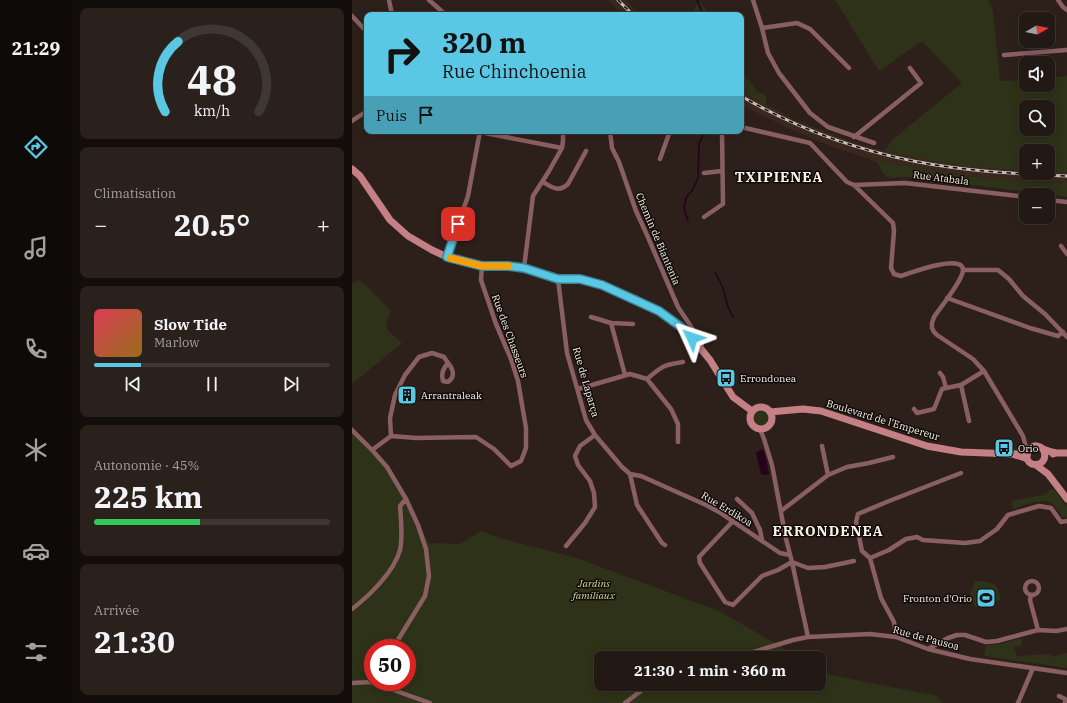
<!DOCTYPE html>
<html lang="fr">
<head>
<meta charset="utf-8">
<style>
	:root { --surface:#221814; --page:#2a211d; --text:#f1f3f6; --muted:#a2a0a0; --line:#3f3734; --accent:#5ac8e5 }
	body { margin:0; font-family:"IBM Plex Serif",serif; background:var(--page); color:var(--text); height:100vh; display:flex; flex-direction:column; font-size:15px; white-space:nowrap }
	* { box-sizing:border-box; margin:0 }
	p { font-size:13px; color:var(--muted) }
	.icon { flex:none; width:22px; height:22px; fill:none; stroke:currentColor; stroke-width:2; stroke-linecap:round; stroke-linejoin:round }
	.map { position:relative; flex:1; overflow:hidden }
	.panel { display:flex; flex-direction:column; gap:8px; padding:8px; background:#130d0b; width:280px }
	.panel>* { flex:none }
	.guide { position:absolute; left:12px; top:12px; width:380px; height:122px; border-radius:8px; box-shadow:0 2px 10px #0003,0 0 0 1px var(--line); background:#5ac8e5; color:#111; overflow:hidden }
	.needle { width:26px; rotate:81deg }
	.tools { position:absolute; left:667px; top:12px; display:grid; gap:8px }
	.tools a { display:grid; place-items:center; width:36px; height:36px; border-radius:8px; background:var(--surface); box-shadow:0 2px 10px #0003,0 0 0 1px var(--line); font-size:20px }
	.speed { position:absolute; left:12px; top:639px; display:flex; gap:8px; font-size:20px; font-weight:700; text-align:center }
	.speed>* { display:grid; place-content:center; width:52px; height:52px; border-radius:50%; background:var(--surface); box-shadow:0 2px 10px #0003,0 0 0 1px var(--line); line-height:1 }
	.speed .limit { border:6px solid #d22; background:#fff; color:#111 }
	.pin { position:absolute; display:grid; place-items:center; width:34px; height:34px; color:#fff; margin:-17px; border-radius:8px; box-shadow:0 2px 6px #0006 }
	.me { position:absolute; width:44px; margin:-22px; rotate:312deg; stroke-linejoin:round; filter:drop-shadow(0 0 3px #0008) }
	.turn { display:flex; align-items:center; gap:14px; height:84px; padding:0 12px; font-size:18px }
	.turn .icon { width:52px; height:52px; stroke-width:2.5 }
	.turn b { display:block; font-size:28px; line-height:34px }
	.then { display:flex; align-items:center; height:38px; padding:0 12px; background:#0003; gap:8px; font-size:15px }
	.big { font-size:30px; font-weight:700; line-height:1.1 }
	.panel .widget { flex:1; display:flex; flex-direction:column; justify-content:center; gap:6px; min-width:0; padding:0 14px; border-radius:8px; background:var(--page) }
	.panel .dial { align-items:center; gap:0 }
	.dial svg { height:104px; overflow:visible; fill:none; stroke:var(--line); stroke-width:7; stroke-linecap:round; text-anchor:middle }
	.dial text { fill:var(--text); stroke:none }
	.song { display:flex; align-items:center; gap:12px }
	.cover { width:48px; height:48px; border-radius:6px; background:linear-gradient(135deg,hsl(350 70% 55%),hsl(40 70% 35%)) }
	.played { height:4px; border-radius:2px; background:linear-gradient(90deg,var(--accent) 20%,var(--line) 20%) }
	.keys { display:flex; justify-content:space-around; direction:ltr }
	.heat { display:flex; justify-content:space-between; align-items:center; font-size:22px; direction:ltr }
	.charge { height:6px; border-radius:3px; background:linear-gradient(90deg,#34c759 45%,var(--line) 0) }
	.trip { position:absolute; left:242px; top:651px; width:232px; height:40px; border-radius:8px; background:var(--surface); box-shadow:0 2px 10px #0003,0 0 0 1px var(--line); font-weight:700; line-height:40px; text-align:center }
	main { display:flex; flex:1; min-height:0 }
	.menu { display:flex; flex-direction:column; width:72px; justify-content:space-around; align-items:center; background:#0e0a08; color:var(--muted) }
	.menu .icon { width:28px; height:28px }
	.menu .current { color:var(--accent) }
	.menu b { font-size:18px; color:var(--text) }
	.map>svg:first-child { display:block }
	.built { fill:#3a271d }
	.green { fill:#2e3218; fill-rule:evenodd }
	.water { fill:#24031b }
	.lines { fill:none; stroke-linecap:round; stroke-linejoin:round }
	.stream { stroke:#24031b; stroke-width:1.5 }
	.street { stroke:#8a5f62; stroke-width:4.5 }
	.secondary { stroke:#c58085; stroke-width:7 }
	.rail-casing { stroke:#c8beb9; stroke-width:3 }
	.rail { stroke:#110b08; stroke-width:1.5; stroke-dasharray:4.5; stroke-linecap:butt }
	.route-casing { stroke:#3a8295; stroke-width:10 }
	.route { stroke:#5ac8e5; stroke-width:7 }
	.slow { stroke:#f59e0b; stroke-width:7 }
	.labels { text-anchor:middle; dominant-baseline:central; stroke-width:3; stroke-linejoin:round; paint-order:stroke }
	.street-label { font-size:10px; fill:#faf1ec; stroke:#110b08 }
	.poi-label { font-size:10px; fill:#faf1ec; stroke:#110b08; text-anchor:start }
	.park-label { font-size:10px; font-style:italic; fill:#d1dd93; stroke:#110b08 }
	.district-label { font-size:14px; font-weight:bold; letter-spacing:1px; fill:#faf1ec; stroke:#110b08 }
</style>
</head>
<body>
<main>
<nav class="menu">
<b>21:29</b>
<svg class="icon current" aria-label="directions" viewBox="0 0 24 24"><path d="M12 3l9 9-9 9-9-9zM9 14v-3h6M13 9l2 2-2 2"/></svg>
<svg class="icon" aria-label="music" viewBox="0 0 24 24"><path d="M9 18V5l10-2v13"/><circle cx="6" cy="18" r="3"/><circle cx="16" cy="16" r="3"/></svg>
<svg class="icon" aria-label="phone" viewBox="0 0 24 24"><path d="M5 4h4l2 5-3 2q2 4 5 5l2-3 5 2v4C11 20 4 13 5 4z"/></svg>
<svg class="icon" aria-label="climate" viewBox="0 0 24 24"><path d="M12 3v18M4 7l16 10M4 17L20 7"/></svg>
<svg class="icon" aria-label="car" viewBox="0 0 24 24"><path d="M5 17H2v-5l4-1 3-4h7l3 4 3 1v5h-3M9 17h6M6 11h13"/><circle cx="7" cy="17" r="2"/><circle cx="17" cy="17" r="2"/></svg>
<svg class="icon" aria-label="filters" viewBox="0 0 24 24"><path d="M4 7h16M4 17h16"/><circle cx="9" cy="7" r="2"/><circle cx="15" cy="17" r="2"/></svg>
</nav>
<section class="panel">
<div class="widget dial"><svg viewBox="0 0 100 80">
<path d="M14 69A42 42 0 1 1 86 69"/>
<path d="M14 69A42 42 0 0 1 24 15" stroke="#5ac8e5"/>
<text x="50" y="56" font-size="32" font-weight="700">48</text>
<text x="50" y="72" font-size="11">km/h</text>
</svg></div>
<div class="widget"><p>Climatisation</p>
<div class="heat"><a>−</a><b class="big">20.5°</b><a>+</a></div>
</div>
<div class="widget">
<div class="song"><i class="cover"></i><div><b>Slow Tide</b><p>Marlow</p></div></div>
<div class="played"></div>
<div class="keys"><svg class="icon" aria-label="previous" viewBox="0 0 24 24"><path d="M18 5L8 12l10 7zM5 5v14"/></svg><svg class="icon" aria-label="pause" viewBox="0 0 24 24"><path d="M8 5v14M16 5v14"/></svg><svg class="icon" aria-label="next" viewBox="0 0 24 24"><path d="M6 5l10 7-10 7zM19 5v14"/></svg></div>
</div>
<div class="widget"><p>Autonomie · 45%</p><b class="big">225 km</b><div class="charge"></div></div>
<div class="widget"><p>Arrivée</p><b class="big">21:30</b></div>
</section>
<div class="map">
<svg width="715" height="703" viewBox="0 0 715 703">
	<rect width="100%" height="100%" fill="#2d201a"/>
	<path class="built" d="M256 0H274L289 15H271Z
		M389 90 443 120 503 143 533 151 643 169 674 171V173H696V172H715V183L688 182 612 176 577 171 515 158 478 146 434 127 389 105Z"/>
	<path class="green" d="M483 0H636L641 11 648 81 674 80V85H696V78L715 76V172H696V151H674V171L643 169 590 163 533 151 540 140 610 83 570 41 527 71ZM674 107H696V129H674Z
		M347 2C352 6 355 12 361 15H342C341 10 344 6 347 2Z
		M389 71 400 84 404 91 411 94 414 97V105L389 90Z
		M515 158 577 171 612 176 688 182 715 183V197L588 181 569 178 553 177 538 178 531 174 526 163Z
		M6 280C19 289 29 300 39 312 28 329 38 332 50 343L0 384V284Z
		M398 418a11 11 0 1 1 22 0a11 11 0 1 1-22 0Z
		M0 430 35 467 54 499 77 543 108 544 129 531 151 539 225 558 367 611 449 658H249V684H467V668L478 675 586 696 591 703H0ZM21 648H55V682H21Z
		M701 488 715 506V518L710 517C707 512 703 505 698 502 689 498 670 506 661 509L659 501 692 495Z
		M623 581C630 581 640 581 645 587 647 590 648 596 649 600L623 607 619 595H618Z
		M670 638V645L662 647 665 656 699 654 700 657 715 653V668L632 656 634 645 648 644Z"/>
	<path class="water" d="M411 449 415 464 417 474 411 475 409 474 404 453 408 450Z"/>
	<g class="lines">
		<path class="stream" d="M345 0 351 15
			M336 221 332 208 334 198 341 189 346 178 347 144 353 131
			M363 272 371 288 376 307 381 317"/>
		<path class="street" d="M37 0 40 15
			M77 0 94 15
			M401 0 410 28 416 53 427 73 458 113 476 127 522 143
			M706 0 711 7 715 10
			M0 16 15 32
			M410 28 445 23 458 29 497 68
			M652 55 715 50
			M0 121 15 111
			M389 127 458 143 495 182 502 185 541 223 542 231 539 268 542 274 549 276C558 273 611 253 611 270 611 280 588 308 582 317L580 323V328L582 332 585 335 621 359 632 371 671 436 675 451
			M123 131 210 148
			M258 131 260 148 267 162 284 211 295 235 326 307 350 343 349 348
			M502 137 569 83 558 68
			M308 159 318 131
			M352 173 370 171
			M191 182C200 187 206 193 216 184L234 151
			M502 185 553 183 674 197
			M696 200 715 202
			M352 217 371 204 370 131
			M709 246 715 254
			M95 257 116 196 128 131
			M172 268 181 196 197 171 210 148 211 141V131
			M611 270H646L657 279 671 296 693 314 715 337
			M206 279 215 353 234 420 243 435 270 467 278 474
			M595 298 598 299 678 328 706 336 711 332
			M239 317 259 323 281 324
			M259 323 273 375
			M295 379C310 366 311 365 331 362
			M609 385 632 371
			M594 388 609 385 617 421
			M226 389 278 374 295 379 319 409 326 424V442
			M562 409 565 413 582 409 590 389 594 388 591 377 588 373
			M408 429 412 439 420 465 434 539 440 562 456 637
			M0 430 20 450 35 467 54 499 66 525 74 549 77 576 73 596 41 648
			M39 436 38 418 43 395 53 375 67 357 80 353 92 357 96 363C91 369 89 373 91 381L96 382C103 377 102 370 96 363
			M470 446 476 475
			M20 450 39 436 64 438 124 437 142 449 159 466 169 461 174 448V428L166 381 159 359 144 324 129 280 130 266
			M278 474 289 476 354 505 367 512 428 553 438 555
			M278 474 285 505 310 543 313 545
			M385 499 400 513 408 530 410 540
			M429 511 476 475 495 467 517 463 541 457
			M381 521 347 557 348 563 373 602 381 605 410 576 426 570 440 562 456 568 473 567 502 561
			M214 546 233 523 243 507 242 493 238 481 226 465 223 456 228 446 243 435
			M518 558 510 551 504 522 506 514 537 501 609 473
			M673 588a7 7 0 1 1 14 0a7 7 0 1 1-14 0Z
			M679 595 678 600 686 630
			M0 609C17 596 42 572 48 550 51 537 49 520 48 506L54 499
			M544 637 542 622 529 598 518 558 537 550 554 539 565 537 571 540 613 543 628 541 645 529 656 515 687 506 699 508 709 522 715 521
			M576 649 596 638 605 635H613L634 642 645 641 686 630 704 631 715 629
			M382 658 441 640 456 637 518 634 544 637 576 649 618 659 715 673
			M0 683 19 682 78 703
			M707 696 713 699V703
			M273 703 298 684
			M666 703 681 668"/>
		<path class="secondary" d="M0 169 8 176 38 220 56 236 80 250 95 257 130 266H156L172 268 206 279H228L250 285 284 299 307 311 329 327 340 338 358 360 381 397 400 411
			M398 418a11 11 0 1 1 22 0a11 11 0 1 1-22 0Z
			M418 412 451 409 469 411 575 446 609 452 661 454 675 453
			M701 454 704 453H715
			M663 455C666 456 672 457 675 459 676 460 676 461 677 462 681 466 688 465 691 461 694 457 693 453 691 449
			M675 457C675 450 680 443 688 447 689 447 690 448 691 449 695 451 700 452 704 453
			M684 465 696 474 715 499"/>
		<defs>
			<path id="rail" d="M266 0 281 15
				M389 96C442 127 501 149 561 161 612 171 664 174 715 176"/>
		</defs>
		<use href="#rail" class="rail-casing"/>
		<use href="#rail" class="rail"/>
	</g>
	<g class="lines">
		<defs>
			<path id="route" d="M106 224 95 257 130 266H156L172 268 206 279H228L250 285 307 311 329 327 340 338"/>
		</defs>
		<use href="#route" class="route-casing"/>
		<use href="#route" class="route"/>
		<path class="slow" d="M98 258 130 266H157"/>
	</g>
	<defs>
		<symbol id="bus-square" viewBox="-11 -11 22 22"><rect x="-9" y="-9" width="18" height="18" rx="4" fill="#5ac8e5" stroke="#110b08"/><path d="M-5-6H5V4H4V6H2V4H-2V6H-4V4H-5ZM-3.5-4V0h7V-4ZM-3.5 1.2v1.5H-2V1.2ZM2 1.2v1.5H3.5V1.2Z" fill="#111"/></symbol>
		<symbol id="building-square" viewBox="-11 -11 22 22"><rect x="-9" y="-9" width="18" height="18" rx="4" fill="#5ac8e5" stroke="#110b08"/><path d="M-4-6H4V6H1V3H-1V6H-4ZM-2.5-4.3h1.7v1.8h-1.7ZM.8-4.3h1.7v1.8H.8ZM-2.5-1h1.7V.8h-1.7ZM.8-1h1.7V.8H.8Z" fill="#111"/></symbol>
		<symbol id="stadium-square" viewBox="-11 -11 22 22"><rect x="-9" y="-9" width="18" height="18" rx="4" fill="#5ac8e5" stroke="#110b08"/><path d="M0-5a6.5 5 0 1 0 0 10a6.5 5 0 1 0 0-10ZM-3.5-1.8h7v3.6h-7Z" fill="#111"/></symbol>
	</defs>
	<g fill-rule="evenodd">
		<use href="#bus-square" x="363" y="367" width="22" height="22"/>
		<use href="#building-square" x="44" y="384" width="22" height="22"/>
		<use href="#bus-square" x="641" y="437" width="22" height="22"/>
		<use href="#stadium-square" x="623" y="587" width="22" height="22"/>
	</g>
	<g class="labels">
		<g class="street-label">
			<text transform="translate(589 178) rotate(7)">Rue Atabala</text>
			<text transform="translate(306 239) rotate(67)">Chemin de Biantenia</text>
			<text transform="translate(158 336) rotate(70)">Rue des Chasseurs</text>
			<text transform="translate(234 382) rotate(74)">Rue de Laparça</text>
			<text transform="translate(531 420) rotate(17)">Boulevard de l'Empereur</text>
			<text transform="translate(375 509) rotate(31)">Rue Erdikoa</text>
			<text transform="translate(574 638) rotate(15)">Rue de Pausoa</text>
		</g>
		<g class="poi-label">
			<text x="388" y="378">Errondonea</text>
			<text x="69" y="395">Arrantraleak</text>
			<text x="666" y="448">Orio</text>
			<text x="620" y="598" text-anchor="end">Fronton d'Orio</text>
		</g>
		<g class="park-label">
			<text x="242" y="583">Jardins<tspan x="242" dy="12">familiaux</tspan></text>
		</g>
		<g class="district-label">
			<text x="427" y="177">TXIPIENEA</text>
			<text x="476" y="531">ERRONDENEA</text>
		</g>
	</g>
</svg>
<div class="tools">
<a><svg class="needle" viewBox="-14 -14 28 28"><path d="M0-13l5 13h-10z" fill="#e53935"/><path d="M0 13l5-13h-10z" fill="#a2a0a0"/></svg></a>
<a><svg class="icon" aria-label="sound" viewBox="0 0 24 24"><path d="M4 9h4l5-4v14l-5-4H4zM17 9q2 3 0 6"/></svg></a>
<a><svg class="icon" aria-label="search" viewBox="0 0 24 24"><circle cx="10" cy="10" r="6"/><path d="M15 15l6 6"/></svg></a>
<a>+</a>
<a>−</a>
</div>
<div class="speed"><div class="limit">50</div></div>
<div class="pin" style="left:106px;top:224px;background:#d93025"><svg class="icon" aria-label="arrive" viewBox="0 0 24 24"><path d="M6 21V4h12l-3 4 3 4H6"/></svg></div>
<svg class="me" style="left:340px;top:338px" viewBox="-20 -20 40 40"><path d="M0-17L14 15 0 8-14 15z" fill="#5ac8e5" stroke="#fff" stroke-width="4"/></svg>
<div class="trip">21:30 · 1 min · 360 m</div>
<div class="guide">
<div class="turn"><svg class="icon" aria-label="right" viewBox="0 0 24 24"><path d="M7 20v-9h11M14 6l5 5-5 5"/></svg><div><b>320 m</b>Rue Chinchoenia</div></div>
<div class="then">Puis<svg class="icon" aria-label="arrive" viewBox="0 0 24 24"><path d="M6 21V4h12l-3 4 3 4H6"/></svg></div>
</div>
</div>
</main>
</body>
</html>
